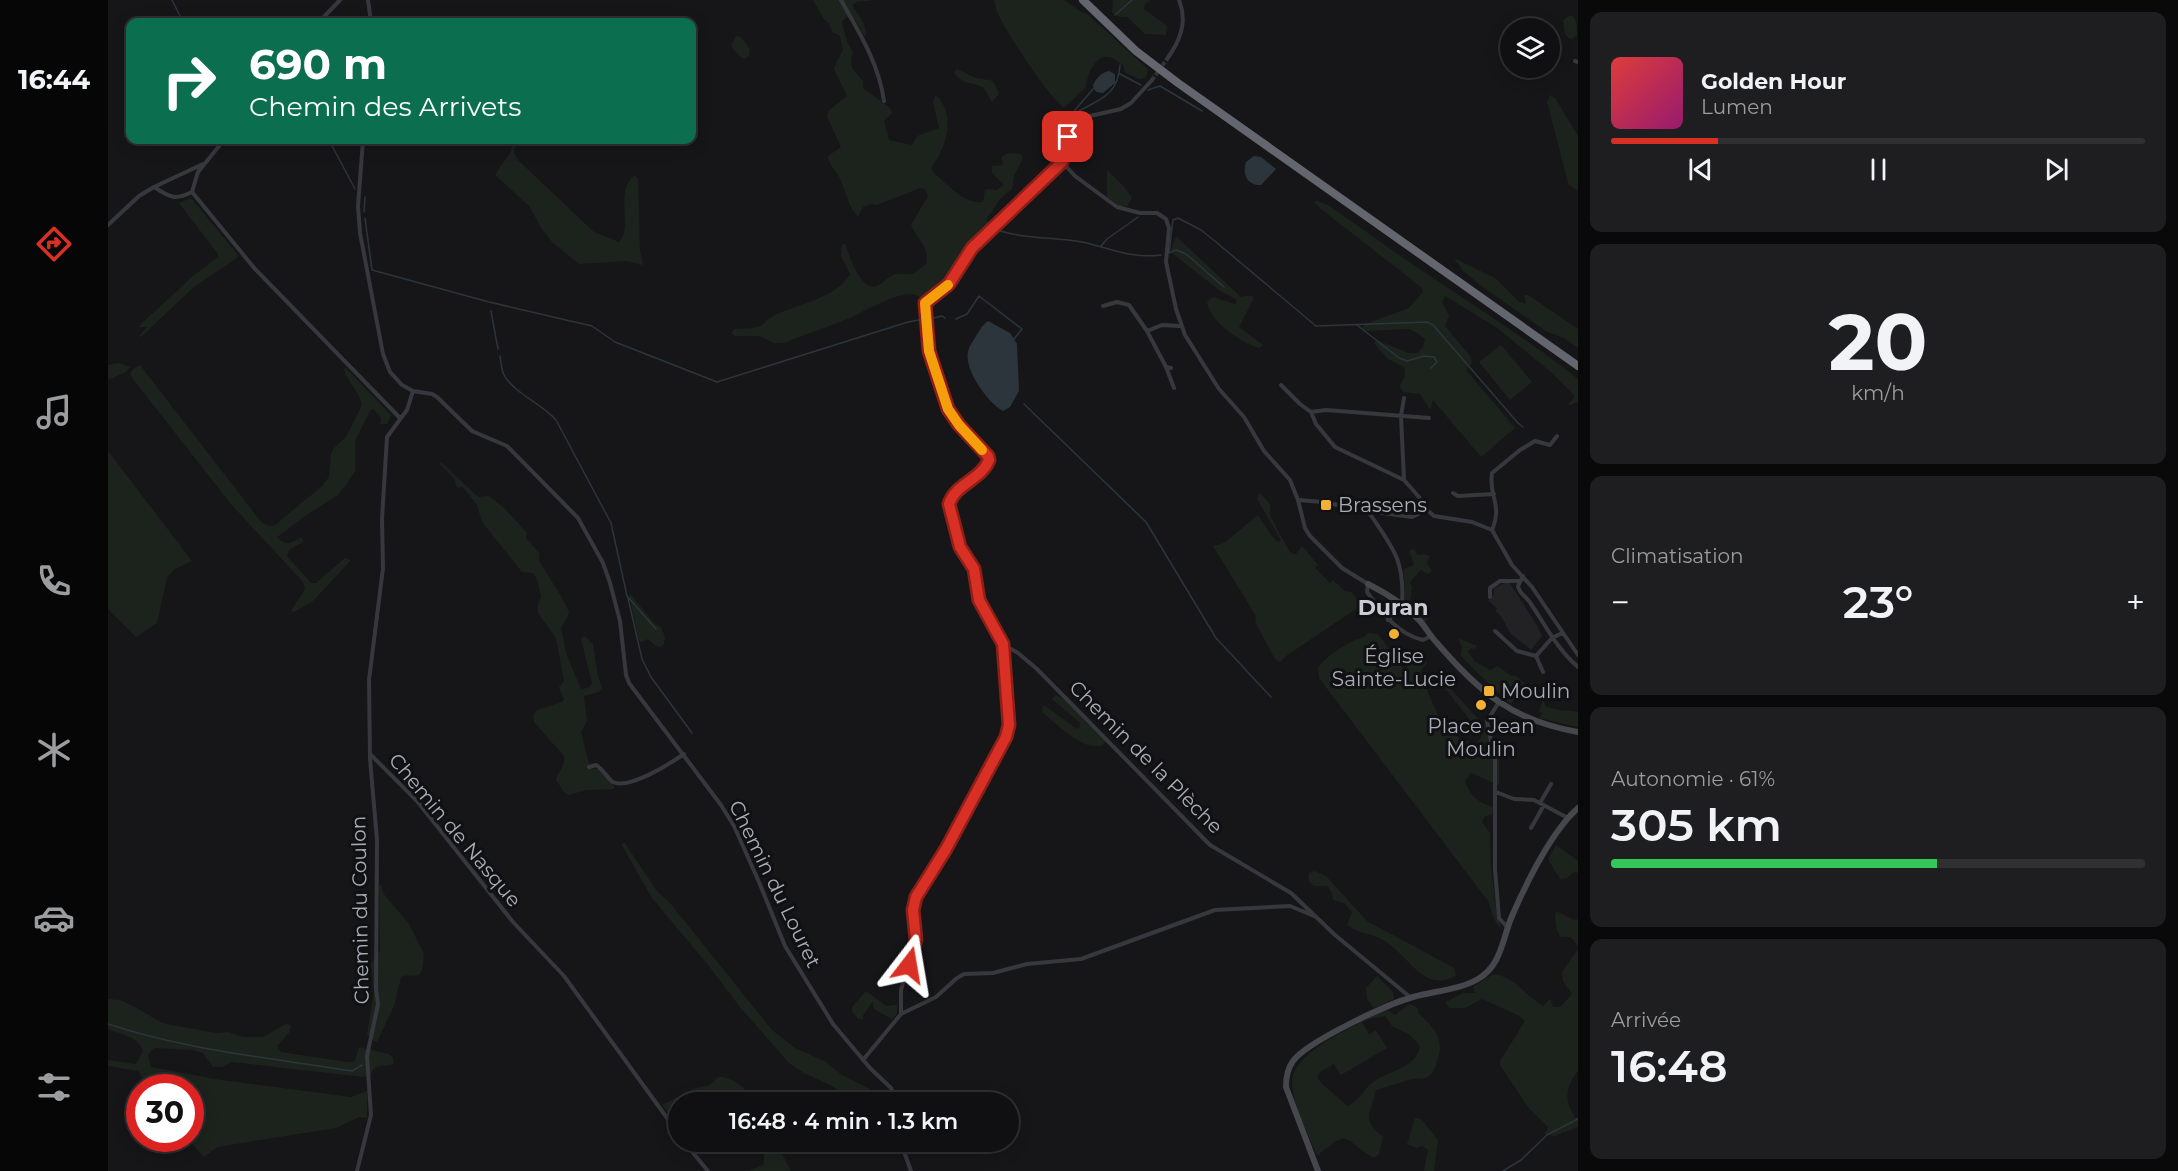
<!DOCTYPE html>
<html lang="fr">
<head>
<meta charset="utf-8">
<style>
	:root { --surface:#101012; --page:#1e1e20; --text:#f1f3f6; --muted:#9c9d9f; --line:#303032; --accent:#d93025 }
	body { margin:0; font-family:Montserrat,sans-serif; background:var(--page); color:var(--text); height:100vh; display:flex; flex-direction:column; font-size:22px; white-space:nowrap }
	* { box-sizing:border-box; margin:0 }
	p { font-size:20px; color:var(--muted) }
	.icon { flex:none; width:33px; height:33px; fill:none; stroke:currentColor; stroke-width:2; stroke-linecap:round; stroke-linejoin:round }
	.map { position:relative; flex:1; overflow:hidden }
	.panel { display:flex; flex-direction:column; gap:12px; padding:12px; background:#09090a; width:600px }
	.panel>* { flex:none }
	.hud { position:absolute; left:18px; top:18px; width:570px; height:126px; border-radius:12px; box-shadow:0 3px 15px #0003,0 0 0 2px var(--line); background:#0b6e4f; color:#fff; overflow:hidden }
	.buttons { position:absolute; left:1392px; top:18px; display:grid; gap:12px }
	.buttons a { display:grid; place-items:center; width:60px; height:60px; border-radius:50%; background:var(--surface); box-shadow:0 3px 15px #0003,0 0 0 2px var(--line); font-size:30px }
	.speed { position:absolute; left:18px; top:1074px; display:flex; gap:12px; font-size:30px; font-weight:700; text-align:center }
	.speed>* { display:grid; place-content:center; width:78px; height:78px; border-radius:50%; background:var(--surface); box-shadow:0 3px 15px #0003,0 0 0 2px var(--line); line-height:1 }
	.speed .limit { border:9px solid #d22; background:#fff; color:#111 }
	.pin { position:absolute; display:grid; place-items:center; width:51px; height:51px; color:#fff; margin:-26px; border-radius:12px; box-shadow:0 3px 9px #0006 }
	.me { position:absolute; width:66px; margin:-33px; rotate:14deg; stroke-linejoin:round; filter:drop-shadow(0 0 4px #0008) }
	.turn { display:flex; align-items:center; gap:21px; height:126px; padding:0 24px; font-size:27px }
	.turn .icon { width:78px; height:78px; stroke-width:2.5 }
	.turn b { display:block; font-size:42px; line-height:51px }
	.big { font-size:45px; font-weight:600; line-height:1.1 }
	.panel .widget { flex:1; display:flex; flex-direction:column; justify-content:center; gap:9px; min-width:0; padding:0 21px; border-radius:12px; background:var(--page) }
	.panel .dial { align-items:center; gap:0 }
	.dial b { font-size:78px; line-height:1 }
	.song { display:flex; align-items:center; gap:18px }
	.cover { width:72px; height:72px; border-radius:9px; background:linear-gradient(135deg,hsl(0 70% 55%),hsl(320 70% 35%)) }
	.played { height:6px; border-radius:3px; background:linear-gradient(90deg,var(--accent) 20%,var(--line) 20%) }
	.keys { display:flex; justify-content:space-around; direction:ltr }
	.heat { display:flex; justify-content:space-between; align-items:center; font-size:33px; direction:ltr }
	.charge { height:9px; border-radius:4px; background:linear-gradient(90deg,#34c759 61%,var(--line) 0) }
	.trip { position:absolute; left:560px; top:1092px; width:351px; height:60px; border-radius:30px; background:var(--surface); box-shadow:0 3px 15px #0003,0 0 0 2px var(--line); font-weight:600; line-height:60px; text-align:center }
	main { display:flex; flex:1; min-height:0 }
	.tab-bar { display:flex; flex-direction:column; width:108px; justify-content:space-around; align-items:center; background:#060607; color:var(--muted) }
	.tab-bar .icon { width:42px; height:42px }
	.tab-bar .current { color:var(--accent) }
	.tab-bar b { font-size:27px; color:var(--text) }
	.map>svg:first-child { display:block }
	.built { fill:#222225 }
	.green { fill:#1c231d }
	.water { fill:#2c353c }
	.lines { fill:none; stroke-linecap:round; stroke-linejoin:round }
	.stream { stroke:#2c353c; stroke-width:1.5 }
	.street-tunnel { stroke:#333438; stroke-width:4; stroke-dasharray:4 2; stroke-linecap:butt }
	.street { stroke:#37383d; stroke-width:4 }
	.secondary { stroke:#45474d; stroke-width:6 }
	.highway { stroke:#63666e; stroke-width:8 }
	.route-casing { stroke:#8d1f18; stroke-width:15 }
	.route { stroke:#d93025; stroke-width:10 }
	.slow { stroke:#f59e0b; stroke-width:10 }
	.poi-dot { fill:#f2b134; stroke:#111113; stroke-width:2 }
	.labels { text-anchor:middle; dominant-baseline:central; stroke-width:6; stroke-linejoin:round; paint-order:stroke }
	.poi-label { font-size:20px; fill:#a8adb8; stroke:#111113; text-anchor:start }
	.street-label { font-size:20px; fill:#a8adb8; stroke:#111113 }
	.quarter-label { font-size:22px; font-weight:bold; fill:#c9ccd4; stroke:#111113 }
</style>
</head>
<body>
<main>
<nav class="tab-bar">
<b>16:44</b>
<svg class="icon current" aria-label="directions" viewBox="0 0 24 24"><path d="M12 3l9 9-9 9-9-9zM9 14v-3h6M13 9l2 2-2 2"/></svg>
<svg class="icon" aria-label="music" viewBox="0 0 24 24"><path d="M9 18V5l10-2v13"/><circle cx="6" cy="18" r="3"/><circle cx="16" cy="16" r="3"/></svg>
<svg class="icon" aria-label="phone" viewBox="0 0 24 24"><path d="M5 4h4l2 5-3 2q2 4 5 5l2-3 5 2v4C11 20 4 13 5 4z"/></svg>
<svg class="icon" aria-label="climate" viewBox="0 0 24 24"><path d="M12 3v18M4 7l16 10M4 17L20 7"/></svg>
<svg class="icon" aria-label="car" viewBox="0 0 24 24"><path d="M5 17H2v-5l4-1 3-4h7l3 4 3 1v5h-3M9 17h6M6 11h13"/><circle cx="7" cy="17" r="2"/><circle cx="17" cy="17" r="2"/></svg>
<svg class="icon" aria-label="filters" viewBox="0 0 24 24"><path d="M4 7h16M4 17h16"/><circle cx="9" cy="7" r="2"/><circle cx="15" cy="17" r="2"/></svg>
</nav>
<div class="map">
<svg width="1470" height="1171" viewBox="0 0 1470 1171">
	<rect width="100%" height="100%" fill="#161618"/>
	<path class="built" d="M1397 583H1402L1430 627 1434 636 1423 650 1402 633 1393 616 1387 611 1389 608 1380 601 1386 594V588Z"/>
	<path class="green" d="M705 0H766L749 2 744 5C750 15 761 26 757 37L747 19 738 17 734 22 739 42 745 52C740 67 745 70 755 81V88L782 108 784 113 776 121 781 140 804 145 809 136 831 128 825 102 827 96 830 97C848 118 838 148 823 168L825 172C838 183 856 205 875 202L877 190 881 189 889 190 896 185 884 173V166L895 165 893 158C898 152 905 153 913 154L915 158 906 176 904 190C890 197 888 208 878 219L881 225C873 235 863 243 855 253 843 270 836 291 815 299 812 297 806 294 802 294 787 294 756 311 742 318 720 327 698 334 676 343H666L651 336H627L624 333 626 329C634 328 642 329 650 327 656 325 659 319 665 316 688 304 728 299 742 274L733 256 734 244 738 245C741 257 754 292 769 286 776 283 781 275 788 274 793 273 798 275 803 274 808 273 814 267 818 264 822 246 809 240 803 225L820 196 817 189 812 188 769 205 764 204 755 207 750 217C739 205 738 190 731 177 727 169 721 165 720 156L733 147 719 117 720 111 739 96 726 69 729 61 735 50 732 36 724 32 721 23 715 18Z
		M886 0H956L973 12 978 13 1040 69 1038 78 1031 79 1017 72 1016 66C1013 64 1008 60 1004 58 988 51 979 75 978 87L956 108C939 95 903 39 892 18 889 13 888 6 886 0Z
		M1005 0H1043L1037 4 1036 9 1059 26 1058 35 1037 34 1019 17H1012L1004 13Z
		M1462 15C1470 18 1468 27 1469 35L1463 39C1455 36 1456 28 1455 20Z
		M628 36 633 37 642 49 641 56 637 59 631 56 623 46Z
		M849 69C856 71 861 76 868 78 884 82 884 75 891 94L884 102 875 87C864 82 852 84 846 72Z
		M1442 95 1447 98 1470 136V191L1461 185 1459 178 1439 102Z
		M403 140H413L406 149 407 155 411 161 486 232 511 242C526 226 505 192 527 175L530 179 532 251 535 265 519 261 471 264 444 242 434 229 421 206 387 175 403 151 405 142Z
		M999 170 1018 189 1024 198 1019 206H1012L999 197Z
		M83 198 130 255 129 258 87 286 33 337 31 336 39 327H31L34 323 85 276 110 257V254L71 203Z
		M1209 201 1218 204C1251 226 1283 250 1316 272 1368 307 1421 340 1470 379V402L1462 405 1460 404 1466 398V395L1444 373 1388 327 1337 296 1334 302 1341 316 1337 326 1363 357 1364 363 1358 370 1407 428 1373 457 1325 400 1322 410 1312 394 1295 392 1292 386 1297 376V368L1280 359 1266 343 1269 340 1300 353H1309L1315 347 1317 339 1309 333 1301 329 1259 331 1254 328 1257 324 1301 308 1315 292 1313 287 1213 209 1206 202Z
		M1068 236 1133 297C1138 297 1142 293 1146 298L1131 327 1155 345 1151 348C1132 342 1102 322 1099 302L1105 297 1127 304 1129 300 1111 290 1065 254 1063 249Z
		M1346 258 1387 278 1411 302 1417 304 1418 301 1416 295H1420L1470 329V348L1456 338 1439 332 1372 285 1354 270Z
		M1393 345 1424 382 1402 400 1371 362Z
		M11 363 22 367 18 372 0 380V365Z
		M32 365 154 523 161 526 167 525 213 487 221 477 223 454 226 448 238 437 254 405C252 392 239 382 236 369L238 368 283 415 279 424H272L273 418 265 409 262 411 247 441V471L240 482 230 495 200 514 169 537C178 547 183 543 193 537L195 539V542L181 550 179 556 203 583H208L237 558 243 560 205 601 186 612 183 611 197 589 195 582 122 503 25 379 22 374 25 369Z
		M0 451 84 561 67 569 59 577 49 623 28 637 0 609Z
		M333 462 370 497 381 496 396 508 419 533 418 538 431 553V561L453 596 461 612 460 616 453 628 458 653 473 689 482 687 484 683 473 639 475 636 479 638 485 644 490 676 494 688 491 692 476 696 479 721 473 732 481 764 485 769H491L507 787 505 789 478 790 461 795 456 792 448 780C450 771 458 766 456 756L426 722 425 716 429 710 454 702 456 700 451 687 456 681 448 638 430 613V604L433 596 429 579 425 573 414 572 374 522 369 505 355 487 349 488 346 478 332 464Z
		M1152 493 1162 504C1163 507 1162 510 1162 514 1162 517 1180 549 1183 553L1188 554 1194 546 1210 565 1207 568 1222 583 1225 580 1237 591 1243 592 1254 605 1178 656 1172 662 1167 659 1147 622 1148 616 1105 546 1116 543 1150 515 1163 535 1170 542 1173 540 1149 499Z
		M1306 549 1310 555 1316 554 1322 556 1319 563 1324 571 1320 574 1313 570 1302 582 1304 588 1302 602 1313 614 1321 618 1315 623 1296 604 1297 584 1295 569 1306 565 1301 550Z
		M522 594 547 624 553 627 557 637 556 644 553 647 548 646 540 639 533 642 531 640 521 595Z
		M1260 633 1270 634 1296 669 1313 656 1319 663 1313 671C1321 698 1335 740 1368 743L1373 738V734L1329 678V674L1374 723 1383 729 1391 760V785L1363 773 1357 781C1362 795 1370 803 1385 807L1384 815 1377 816 1374 822 1382 833 1383 867 1389 917 1395 930 1388 923 1380 901 1211 678 1210 667C1217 658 1237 644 1247 640 1254 638 1255 638 1260 633Z
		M1350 638 1369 646 1367 649 1363 648 1360 651 1366 661 1382 670 1390 666 1403 676 1407 675 1425 691 1436 697 1437 706C1446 711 1460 710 1470 712V727L1431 718 1434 713 1431 711 1435 700 1416 689 1402 704 1353 656 1354 648Z
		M948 695 955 699 997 741 995 745C976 753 948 723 934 712L935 706H937L969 729 972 727V723L944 699Z
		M516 842 549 891 562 903 664 1030 687 1048 716 1061 734 1075 788 1102 790 1093 788 1088 794 1095 795 1102H747L724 1086 696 1073 681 1063 632 1007 600 965 544 898 516 849 514 845Z
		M1448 845 1470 861V873L1466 872 1459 878 1453 879 1448 873 1440 859Z
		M1207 871 1218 876 1259 921 1346 968 1348 975C1317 995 1301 956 1277 941 1264 933 1251 934 1239 925L1244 912 1236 903 1225 900 1224 893 1219 886H1206L1201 882V873Z
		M273 884 275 893 301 924 316 954 314 970 311 975C304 977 299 974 293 977L286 1006 270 1040 268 1042 259 1034 266 993 263 964 272 950 271 887Z
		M1448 911 1466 920 1470 919V946L1462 937H1453C1448 931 1446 918 1448 911Z
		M1470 949V1071C1457 1087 1456 1101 1467 1118L1470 1117V1127L1446 1136 1437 1134 1440 1127 1420 1107 1392 1065V1061L1417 1021 1412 1016 1374 999 1357 1008H1341L1338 1002 1355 993H1367L1365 987 1385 974C1406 976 1418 996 1435 1006L1442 999 1445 1007H1452L1464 994 1455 981 1454 972Z
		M1269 976 1285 992 1286 999 1266 1008 1259 999 1258 988Z
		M758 991 778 1006 789 1005V1014L784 1019 766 1009 765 1001 754 1017 755 1016V1019H750L744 1011V1007Z
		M0 999 12 1000 27 1007 54 1023 107 1033 120 1032 135 1037H155L178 1024 183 1025 181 1033 169 1046 173 1052 239 1062 247 1061 251 1047 281 1054 285 1058V1064C275 1068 267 1062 263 1075L255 1077 124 1062 114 1067H105L95 1053 84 1050 46 1048 40 1055 43 1067 113 1080 243 1097 259 1091V1118L251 1117 228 1128 109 1147 96 1157 80 1139 82 1138V1088L40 1087 30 1071 0 1066V1060L28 1064 35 1051C31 1037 12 1034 0 1029Z
		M1302 1004 1310 1008V1013C1328 1029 1337 1039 1329 1062 1326 1069 1325 1074 1318 1078L1304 1079 1268 1090C1263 1116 1252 1117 1275 1137L1271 1154 1266 1158C1234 1139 1242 1127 1209 1156 1201 1135 1186 1107 1184 1085 1182 1055 1232 1034 1254 1022L1261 1034 1268 1030 1279 1048 1233 1075 1226 1064 1212 1072 1209 1077 1214 1084 1240 1106C1251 1101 1255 1090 1264 1083 1279 1071 1309 1068 1312 1046L1302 1035 1284 1026 1277 1016 1261 1019V1017L1278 1009 1287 1015Z
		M610 1077C627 1076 639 1091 649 1102H611L606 1100 601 1102H570V1127L554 1105 585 1089 602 1085Z
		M1307 1118 1313 1119 1330 1140 1326 1171H1316L1320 1150 1314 1146 1309 1148 1299 1144Z
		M650 1142H668L683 1171H641L656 1164V1153Z"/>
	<path class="water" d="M1001 71 1007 74V83L995 93 988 92 985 86C987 79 994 72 1001 71Z
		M1146 156 1153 157 1168 169 1153 185C1139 186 1134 174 1138 162Z
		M880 321 902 333 909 344 911 391 902 407 895 411C880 403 856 370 860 352 861 347 865 341 868 336 872 330 874 325 880 321Z"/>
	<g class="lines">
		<path class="stream" d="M64 0 75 22
			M1007 15 1024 0
			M1012 74 1033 85
			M1040 90 1052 86 1094 111
			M967 114V110L986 88
			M967 122 969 112C993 99 1010 95 1012 65
			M221 140 247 189
			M957 159 969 130
			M256 212 257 197
			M257 218 264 270 381 302 484 326 507 342 609 382 800 322 816 319
			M889 230C916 239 946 237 974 242 1003 248 1022 259 1053 255
			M993 246 999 239 1030 217
			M1116 287 1078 254 1068 250 1061 253 1065 220 1070 218 1093 230 1108 242 1208 326 1319 322 1325 325 1410 423 1415 427
			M822 309 847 282 862 257 881 235 945 173
			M383 311 390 349
			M821 319 834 316 837 318
			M848 319 859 314 871 296 914 329 906 339
			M1249 325 1291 358 1299 361 1316 356 1326 357 1329 362 1323 368
			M392 356C393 362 393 369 396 375 406 393 434 404 448 420L503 523 519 596 548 629
			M916 404 1038 522 1108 638 1163 697
			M520 598 534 659 543 677 584 733
			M0 1024C78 1050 163 1058 244 1071L254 1065
			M1395 1171 1413 1160 1439 1135 1470 1119"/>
		<path class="street-tunnel" d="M1044 80 1059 59"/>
		<path class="street" d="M260 0 263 22
			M733 0C751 32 771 64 776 101
			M211 22 232 0
			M1059 59C1072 41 1080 22 1071 0
			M1467 61 1470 62
			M255 140 250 206 252 233 275 354 282 372 294 385 305 391 324 394 329 397 364 431 399 446 470 518 495 563 502 583 512 621 518 675 521 683 613 805 626 826 651 882 677 946 725 1024 762 1068 783 1088 786 1094 784 1102
			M954 162 967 176 1009 207 1032 213H1049L1058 219 1061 228 1058 262 1068 309 1077 335 1111 389 1136 417 1156 451 1182 480 1190 500 1197 528 1202 536 1234 568 1260 584 1259 592C1274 612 1289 634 1315 640L1323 636
			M46 187 95 164
			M84 192 147 269 292 418
			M0 225 31 196 46 187C62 197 66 201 84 192L90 172 116 140
			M995 306 1009 302 1021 305 1039 331 1054 325 1072 326
			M1039 331 1058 367 1063 368
			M1058 367 1066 388
			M1173 385 1192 404 1203 412 1208 424 1227 447 1296 480
			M1296 398 1293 416 1296 480 1311 497 1319 510 1326 516 1364 522 1384 530 1404 565 1424 587 1470 655
			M1203 412 1218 410 1321 418
			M1345 493 1350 496 1386 494
			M1190 500 1215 502 1260 511 1304 517 1319 510
			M1260 511C1284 547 1297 559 1294 604
			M1384 530C1395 504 1380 496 1384 473L1412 450 1427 441 1442 445 1449 436
			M1415 576 1410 586C1411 593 1416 595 1421 601 1437 624 1448 648 1470 667
			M1382 597V588L1392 581H1411
			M1280 620 1287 613
			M1387 631 1409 651 1428 656
			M896 645 910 653 929 669 1102 845 1183 893 1227 935 1302 997
			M1428 656 1444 638 1454 633
			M1428 656 1435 672
			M1391 702 1379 721 1387 760V869L1391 918 1399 927
			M263 755 309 801 405 922 456 976 570 1133
			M481 767 488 765C495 769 499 778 505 782 521 790 563 763 576 754
			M1388 792 1406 799 1426 800 1460 818
			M1432 803 1443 784
			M1423 828 1436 805
			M793 1014 828 997 849 978 856 974 885 973 919 964 973 959 1107 910 1182 906 1206 916
			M755 1060 793 1014V990L808 940 805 910 808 897 838 849 898 737 901 725 895 644 871 600 865 569 852 547 841 504C847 484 874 481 881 460L880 456 851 425 840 409 821 351 817 303 841 284 864 248 954 162 960 137 965 129 982 116 1013 109 1023 103 1044 80
			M576 1142 600 1171
			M789 1142 795 1149 803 1171
			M249 1171 263 1115 259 1056 270 1004 268 989 269 840 262 759 261 680 275 568 274 519 279 437 299 410 305 391"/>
		<path class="secondary" d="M1260 584C1280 594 1297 605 1312 621 1318 628 1323 637 1329 643 1371 692 1405 721 1470 732
			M1210 1171 1178 1087C1178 1077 1179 1069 1185 1061 1200 1041 1280 1004 1305 997 1326 991 1351 990 1370 979 1394 965 1394 939 1404 916 1418 884 1443 832 1470 808"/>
		<path class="highway" d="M975 0 1028 51 1070 83 1470 366"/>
	</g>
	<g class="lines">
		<defs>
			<path id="route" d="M801 965 808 940 805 910 808 897 838 849 898 737 901 725 895 644 871 600 866 569 852 547 841 504C847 484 873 480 881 460L880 456 851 425 840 409 821 351 817 303 841 284 864 248 954 162 960 137"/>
		</defs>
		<use href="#route" class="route-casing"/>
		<use href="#route" class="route"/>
		<path class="slow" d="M840 285 817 303 821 351 840 409 851 425 874 450"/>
	</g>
	<g class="poi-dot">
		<rect x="1212" y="499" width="12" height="12" rx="3"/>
		<circle cx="1286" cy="634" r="6"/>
		<rect x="1375" y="685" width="12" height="12" rx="3"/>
		<circle cx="1373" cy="705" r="6"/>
	</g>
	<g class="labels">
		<g class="poi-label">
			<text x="1230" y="505">Brassens</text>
			<text x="1286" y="656" text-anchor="middle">Église<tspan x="1286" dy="23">Sainte-Lucie</tspan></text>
			<text x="1393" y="691">Moulin</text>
			<text x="1373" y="726" text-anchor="middle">Place Jean<tspan x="1373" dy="23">Moulin</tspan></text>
		</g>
		<g class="street-label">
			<text transform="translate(1038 757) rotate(45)">Chemin de la Plèche</text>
			<text transform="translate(347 830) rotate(50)">Chemin de Nasque</text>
			<text transform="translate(667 884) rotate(64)">Chemin du Louret</text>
			<text transform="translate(252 910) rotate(-91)">Chemin du Coulon</text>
		</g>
		<g class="quarter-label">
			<text x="1285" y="607">Duran</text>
		</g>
	</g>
</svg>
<div class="buttons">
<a><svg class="icon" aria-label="layers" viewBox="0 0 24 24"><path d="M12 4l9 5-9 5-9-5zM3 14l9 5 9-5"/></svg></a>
</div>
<div class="speed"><div class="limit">30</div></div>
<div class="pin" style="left:960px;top:137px;background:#d93025"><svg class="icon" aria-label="arrive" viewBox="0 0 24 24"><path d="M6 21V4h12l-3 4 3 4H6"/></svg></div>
<svg class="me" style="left:801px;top:965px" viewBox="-20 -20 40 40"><path d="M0-17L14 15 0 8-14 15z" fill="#d93025" stroke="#fff" stroke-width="4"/></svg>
<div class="trip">16:48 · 4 min · 1.3 km</div>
<div class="hud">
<div class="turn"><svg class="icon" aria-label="right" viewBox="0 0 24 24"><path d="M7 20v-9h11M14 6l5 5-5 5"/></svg><div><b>690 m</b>Chemin des Arrivets</div></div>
</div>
</div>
<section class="panel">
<div class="widget">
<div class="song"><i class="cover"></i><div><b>Golden Hour</b><p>Lumen</p></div></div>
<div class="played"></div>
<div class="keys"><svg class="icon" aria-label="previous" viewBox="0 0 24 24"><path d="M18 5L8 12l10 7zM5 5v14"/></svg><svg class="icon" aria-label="pause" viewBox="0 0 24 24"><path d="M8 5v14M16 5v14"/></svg><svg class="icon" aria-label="next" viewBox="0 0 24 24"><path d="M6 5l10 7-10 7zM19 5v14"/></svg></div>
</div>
<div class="widget dial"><b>20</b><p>km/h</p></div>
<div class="widget"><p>Climatisation</p>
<div class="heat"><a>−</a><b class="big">23°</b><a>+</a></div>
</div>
<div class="widget"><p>Autonomie · 61%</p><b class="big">305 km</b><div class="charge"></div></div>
<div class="widget"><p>Arrivée</p><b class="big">16:48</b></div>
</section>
</main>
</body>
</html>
